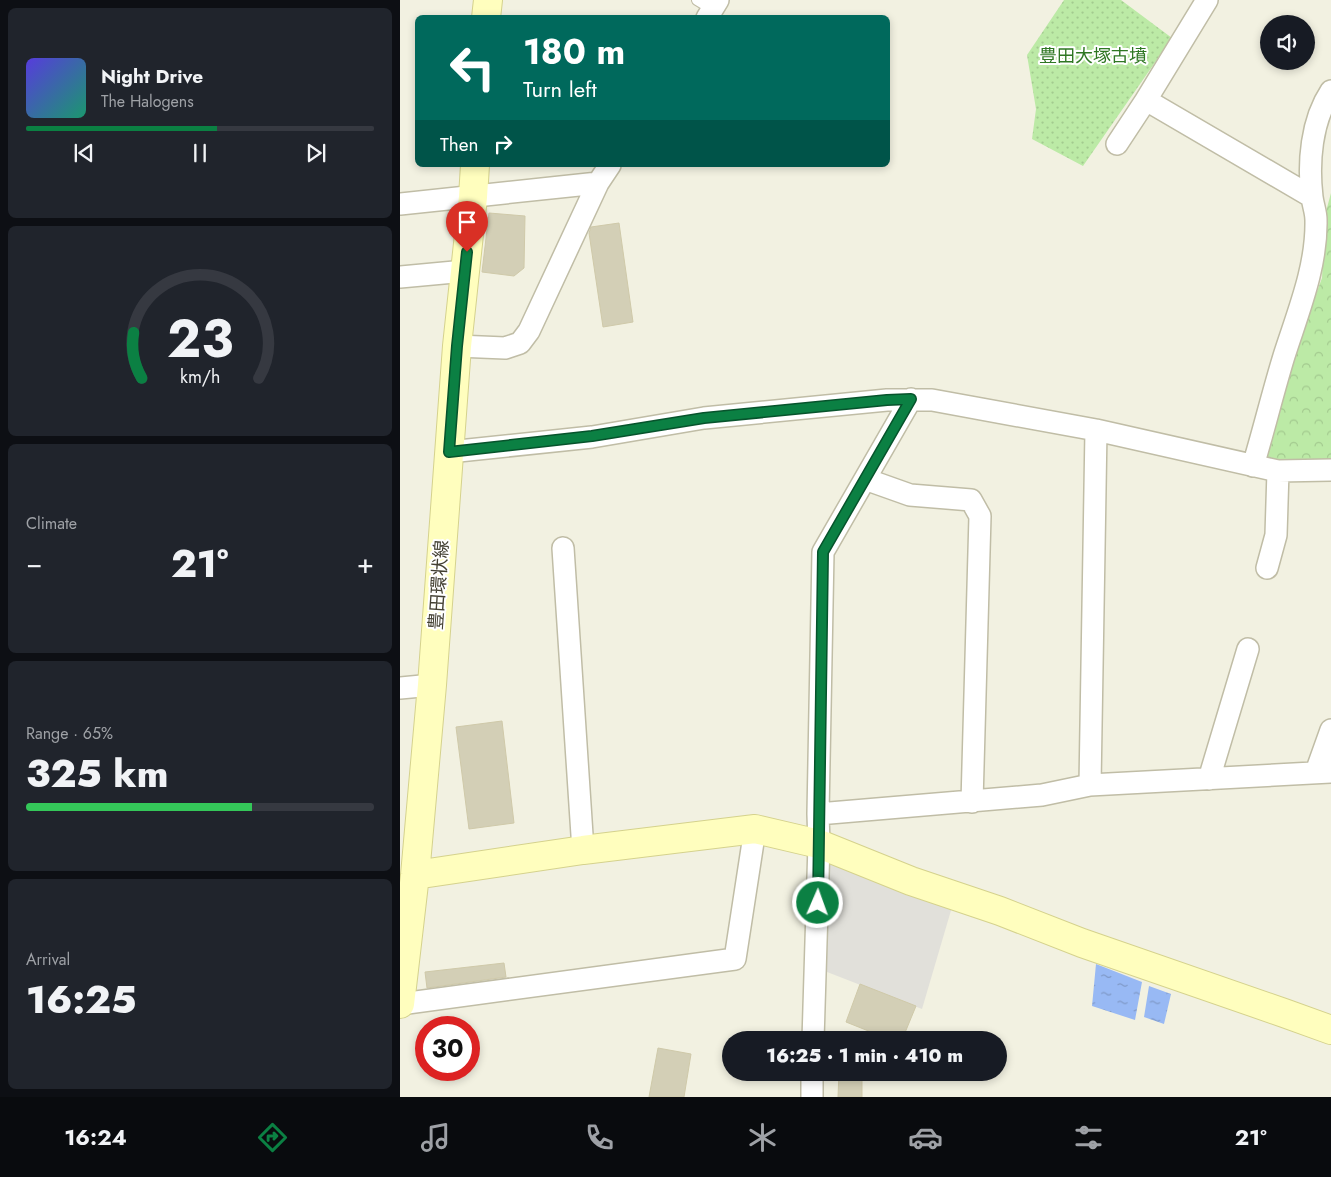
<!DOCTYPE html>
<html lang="en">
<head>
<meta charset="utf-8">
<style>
	:root { --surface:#171b24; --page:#20242c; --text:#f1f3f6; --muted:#9ea1a6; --line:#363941; --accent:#0b8043 }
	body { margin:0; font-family:Jost,"Noto Sans JP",sans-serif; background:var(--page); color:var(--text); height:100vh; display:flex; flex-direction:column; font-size:19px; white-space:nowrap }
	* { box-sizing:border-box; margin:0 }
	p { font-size:16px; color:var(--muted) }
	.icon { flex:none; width:28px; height:28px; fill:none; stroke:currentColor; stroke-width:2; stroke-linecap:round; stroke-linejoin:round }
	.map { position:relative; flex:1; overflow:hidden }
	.details { display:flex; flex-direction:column; gap:8px; padding:8px; background:#0d0f14; width:400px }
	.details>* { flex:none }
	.banner { position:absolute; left:15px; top:15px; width:475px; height:152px; border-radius:8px; box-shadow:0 2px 8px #0003; background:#00695c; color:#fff; overflow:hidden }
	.buttons { position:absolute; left:860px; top:15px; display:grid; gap:10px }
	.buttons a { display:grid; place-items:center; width:55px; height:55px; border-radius:50%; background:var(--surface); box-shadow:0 2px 8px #0003; font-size:25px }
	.speed { position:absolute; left:15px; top:1016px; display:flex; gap:10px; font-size:25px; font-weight:700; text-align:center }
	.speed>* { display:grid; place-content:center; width:65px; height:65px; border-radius:50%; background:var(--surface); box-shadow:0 2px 8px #0003; line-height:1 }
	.speed .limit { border:8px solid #d22; background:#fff; color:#111 }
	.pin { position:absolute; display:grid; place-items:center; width:42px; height:42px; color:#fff; margin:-51px -21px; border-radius:50% 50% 50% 0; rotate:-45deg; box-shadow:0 0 5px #0007 }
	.pin .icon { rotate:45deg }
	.me { position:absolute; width:55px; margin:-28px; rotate:2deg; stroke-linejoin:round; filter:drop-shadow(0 0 4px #0008) }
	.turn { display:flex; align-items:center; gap:18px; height:105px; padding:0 25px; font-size:22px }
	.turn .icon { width:65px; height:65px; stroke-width:2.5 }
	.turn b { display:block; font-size:35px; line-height:42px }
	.then { display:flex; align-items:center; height:48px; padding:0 25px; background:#0003; gap:10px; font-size:19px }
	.big { font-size:38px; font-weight:800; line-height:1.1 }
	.details .tile { flex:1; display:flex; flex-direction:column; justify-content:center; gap:8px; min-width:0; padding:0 18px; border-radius:8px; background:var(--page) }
	.details .dial { align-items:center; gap:0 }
	.dial svg { height:130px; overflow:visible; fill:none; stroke:var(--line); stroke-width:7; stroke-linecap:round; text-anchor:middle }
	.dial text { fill:var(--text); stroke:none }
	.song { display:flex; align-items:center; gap:15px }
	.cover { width:60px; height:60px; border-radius:8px; background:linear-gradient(135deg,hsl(250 70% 55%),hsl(160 70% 35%)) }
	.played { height:5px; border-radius:2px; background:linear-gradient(90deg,var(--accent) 55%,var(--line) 55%) }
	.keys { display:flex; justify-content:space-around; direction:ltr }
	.heat { display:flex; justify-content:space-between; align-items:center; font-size:28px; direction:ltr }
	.charge { height:8px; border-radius:4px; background:linear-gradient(90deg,#34c759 65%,var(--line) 0) }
	.trip { position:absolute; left:322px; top:1031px; width:285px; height:50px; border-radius:25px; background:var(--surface); box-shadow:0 2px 8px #0003; font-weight:800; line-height:50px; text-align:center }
	.tabs { display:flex; height:80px; justify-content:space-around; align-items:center; background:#090b0e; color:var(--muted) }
	.tabs .icon { width:35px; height:35px }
	.tabs .on { color:var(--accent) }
	.tabs b { font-size:22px; color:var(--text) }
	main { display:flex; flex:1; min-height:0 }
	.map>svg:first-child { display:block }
	.forest { fill:url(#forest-crowns) }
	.park { fill:url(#park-dots) }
	.parking { fill:#e1e0da }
	.water { fill:url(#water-ripples) }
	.building { fill:#d3cfb6; stroke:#cfc9a9 }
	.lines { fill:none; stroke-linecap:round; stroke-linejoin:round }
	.lane-casing { stroke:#c0bda6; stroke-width:12 }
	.street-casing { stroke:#c0bda6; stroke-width:24 }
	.secondary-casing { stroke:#d5d28d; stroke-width:30 }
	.lane { stroke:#fff; stroke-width:10 }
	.street { stroke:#fff; stroke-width:21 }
	.secondary { stroke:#fffebe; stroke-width:28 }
	.route-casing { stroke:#07532c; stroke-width:12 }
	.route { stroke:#0b8043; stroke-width:9 }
	.labels { text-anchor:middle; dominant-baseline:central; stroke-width:4; stroke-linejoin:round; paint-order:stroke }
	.park-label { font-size:18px; fill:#2f7723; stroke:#fff }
	.street-label { font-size:18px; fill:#434032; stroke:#fff }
</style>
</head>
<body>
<main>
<section class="details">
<div class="tile">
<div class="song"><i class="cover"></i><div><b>Night Drive</b><p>The Halogens</p></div></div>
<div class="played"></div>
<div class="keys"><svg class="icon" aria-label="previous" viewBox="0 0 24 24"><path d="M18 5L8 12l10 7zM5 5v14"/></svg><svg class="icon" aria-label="pause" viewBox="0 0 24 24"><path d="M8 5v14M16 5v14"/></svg><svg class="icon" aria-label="next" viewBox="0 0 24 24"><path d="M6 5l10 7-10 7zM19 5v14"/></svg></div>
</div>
<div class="tile dial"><svg viewBox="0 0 100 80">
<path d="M14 69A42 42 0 1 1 86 69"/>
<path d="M14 69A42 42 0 0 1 9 41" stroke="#0b8043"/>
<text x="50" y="56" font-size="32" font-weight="700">23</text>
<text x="50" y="72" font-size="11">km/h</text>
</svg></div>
<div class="tile"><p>Climate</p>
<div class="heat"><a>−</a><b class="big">21°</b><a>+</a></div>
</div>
<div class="tile"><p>Range · 65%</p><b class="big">325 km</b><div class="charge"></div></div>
<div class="tile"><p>Arrival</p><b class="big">16:25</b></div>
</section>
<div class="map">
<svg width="931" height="1097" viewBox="0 0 931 1097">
	<defs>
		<pattern id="forest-crowns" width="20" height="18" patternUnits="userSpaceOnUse" patternTransform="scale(1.25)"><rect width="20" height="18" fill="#bceaa6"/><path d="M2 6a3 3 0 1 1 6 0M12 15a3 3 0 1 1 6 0" fill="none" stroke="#a3ca8f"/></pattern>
		<pattern id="park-dots" width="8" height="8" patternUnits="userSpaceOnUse" patternTransform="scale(1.25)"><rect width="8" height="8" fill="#bceaa6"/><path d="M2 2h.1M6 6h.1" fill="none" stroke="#a3ca8f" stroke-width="1.8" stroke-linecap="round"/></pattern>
		<pattern id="water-ripples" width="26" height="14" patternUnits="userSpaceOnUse" patternTransform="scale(1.25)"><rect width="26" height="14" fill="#98b9f4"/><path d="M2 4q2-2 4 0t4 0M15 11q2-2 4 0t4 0" fill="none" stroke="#7e98c6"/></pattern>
	</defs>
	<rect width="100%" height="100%" fill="#f2f1e1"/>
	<path class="forest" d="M931 193V466L878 471 865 453 889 367 922 278 925 215Z"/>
	<path class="park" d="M664 0H721L772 38 683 166 632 139 636 109 627 55Z"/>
	<path class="parking" d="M427 860 552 907 522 1009 422 970Z"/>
	<path class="water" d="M696 964 742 982 735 1020 692 1006Z
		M749 986 771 994 764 1024 744 1017Z"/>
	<path class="building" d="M89 213 125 216 124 268 114 276 82 272Z
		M219 223 233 322 203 327 189 233 191 227Z
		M102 721 114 823 69 829 56 727Z
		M104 963 106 977 27 988 25 972Z
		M460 984 516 1006 502 1040H491L446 1022Z
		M258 1048 291 1054 284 1097H249Z
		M439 1072H462V1097H438Z"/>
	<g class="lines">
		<defs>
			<path id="lane" d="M297 0 312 9"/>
			<path id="street" d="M807 0 746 100 912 197
				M307 18 318 0
				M717 144 746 100
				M0 204 198 183
				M0 277 65 271
				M57 346 105 348 120 343 129 331 198 183 210 165
				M49 452 192 437 304 418 487 400H532L696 430 878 471 931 470
				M853 466C864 429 873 392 884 356 898 312 917 267 916 220 916 212 913 205 912 197 908 163 911 121 931 91
				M465 479 510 495 571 500 580 516 572 802
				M163 548 183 850
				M867 568 876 535 878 471
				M0 688 32 685
				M916 772 931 730
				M809 779 848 649
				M690 785 696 430
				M418 814 642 795 690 785 931 772
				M0 1004 335 959 355 829
				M413 1040 419 844 418 814 423 552 511 399
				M412 1097V1072"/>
			<path id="secondary" d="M86 18 88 0
				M15 875 183 850 355 829 419 844 511 881 600 911 682 943 884 1013 931 1030
				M0 1004 15 875 32 685 57 346 73 197 75 165"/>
		</defs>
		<use href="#lane" class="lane-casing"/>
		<use href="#street" class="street-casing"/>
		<use href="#secondary" class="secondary-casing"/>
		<use href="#lane" class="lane"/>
		<use href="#street" class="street"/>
		<use href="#secondary" class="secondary"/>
	</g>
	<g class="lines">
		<defs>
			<path id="route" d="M67 252 57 346 49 452 192 436 304 418 487 400 511 399 423 552 418 903"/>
		</defs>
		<use href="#route" class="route-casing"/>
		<use href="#route" class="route"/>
	</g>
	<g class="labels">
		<g class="park-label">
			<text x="693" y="56">豊田大塚古墳</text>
		</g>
		<g class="street-label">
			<text transform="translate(39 585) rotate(-86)">豊田環状線</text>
		</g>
	</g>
</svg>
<div class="buttons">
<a><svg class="icon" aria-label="sound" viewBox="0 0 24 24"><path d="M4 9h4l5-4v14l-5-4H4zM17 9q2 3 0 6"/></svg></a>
</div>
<div class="speed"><div class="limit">30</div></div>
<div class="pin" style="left:67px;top:252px;background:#d93025"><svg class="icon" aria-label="arrive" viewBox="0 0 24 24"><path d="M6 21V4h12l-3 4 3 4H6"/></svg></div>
<svg class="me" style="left:418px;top:903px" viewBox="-20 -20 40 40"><circle r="17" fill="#0b8043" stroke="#fff" stroke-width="3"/><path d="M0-11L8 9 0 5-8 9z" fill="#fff"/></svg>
<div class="trip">16:25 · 1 min · 410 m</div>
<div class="banner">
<div class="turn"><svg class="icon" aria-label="left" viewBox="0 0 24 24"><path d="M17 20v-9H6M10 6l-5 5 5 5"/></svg><div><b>180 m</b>Turn left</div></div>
<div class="then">Then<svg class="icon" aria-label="right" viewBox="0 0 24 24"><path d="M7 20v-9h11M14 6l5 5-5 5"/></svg></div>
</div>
</div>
</main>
<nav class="tabs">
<b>16:24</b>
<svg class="icon on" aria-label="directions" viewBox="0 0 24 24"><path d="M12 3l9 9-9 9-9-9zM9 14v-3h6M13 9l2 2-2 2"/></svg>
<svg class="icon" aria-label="music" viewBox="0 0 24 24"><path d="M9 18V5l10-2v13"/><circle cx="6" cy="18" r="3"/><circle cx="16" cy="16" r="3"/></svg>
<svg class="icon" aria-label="phone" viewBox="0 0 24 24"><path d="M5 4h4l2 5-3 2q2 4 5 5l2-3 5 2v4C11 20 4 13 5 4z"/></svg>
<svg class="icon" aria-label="climate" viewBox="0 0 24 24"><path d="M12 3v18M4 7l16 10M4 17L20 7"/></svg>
<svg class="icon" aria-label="car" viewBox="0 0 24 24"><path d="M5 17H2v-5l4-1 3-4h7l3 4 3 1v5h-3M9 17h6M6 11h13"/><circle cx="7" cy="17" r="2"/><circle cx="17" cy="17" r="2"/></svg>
<svg class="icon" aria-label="filters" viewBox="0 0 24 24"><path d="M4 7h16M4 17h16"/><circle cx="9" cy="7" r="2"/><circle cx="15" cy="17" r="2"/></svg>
<b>21°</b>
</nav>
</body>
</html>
